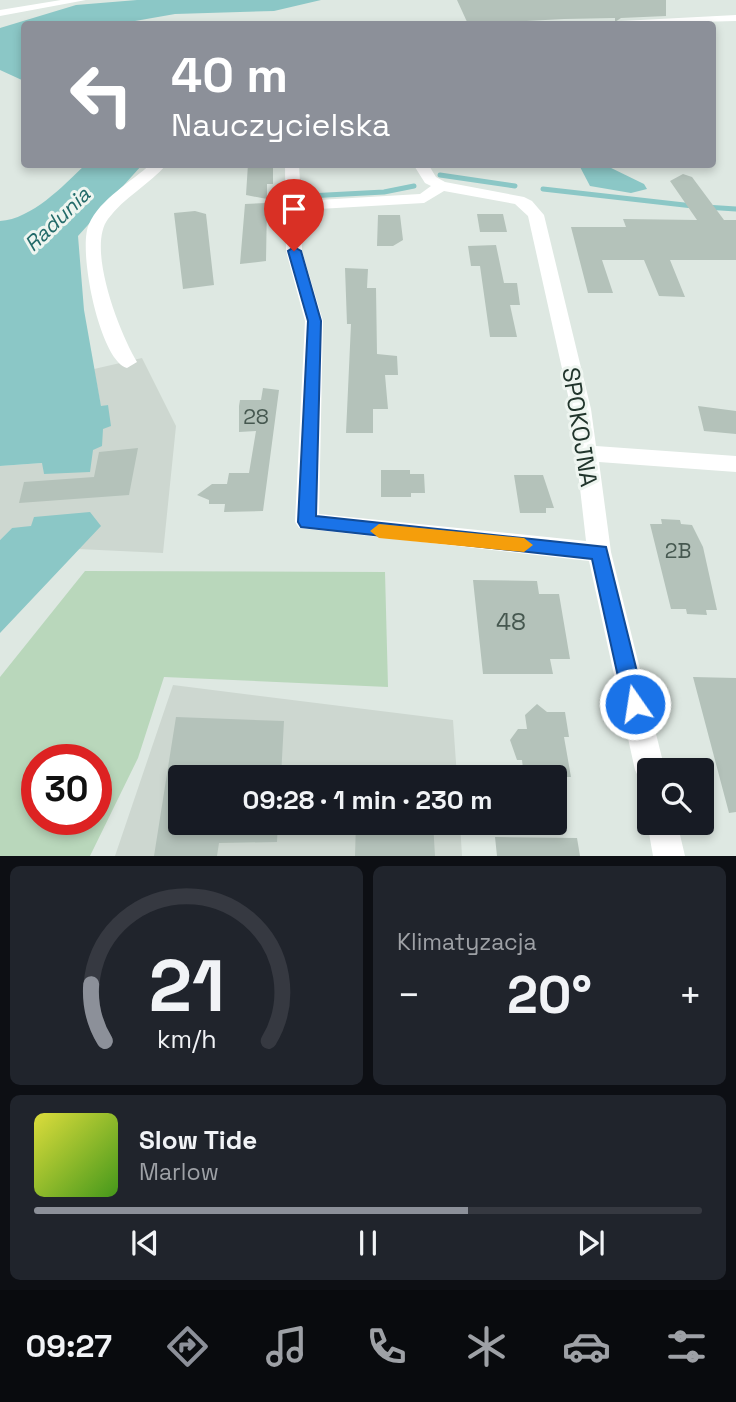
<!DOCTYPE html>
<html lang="pl">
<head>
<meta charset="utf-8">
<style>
	:root { --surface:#171b24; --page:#20242c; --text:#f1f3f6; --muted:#9ea1a6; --line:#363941; --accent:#8c9099 }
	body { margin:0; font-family:"Space Grotesk",sans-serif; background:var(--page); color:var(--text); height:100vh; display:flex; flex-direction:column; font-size:26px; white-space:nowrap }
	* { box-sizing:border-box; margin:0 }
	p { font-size:23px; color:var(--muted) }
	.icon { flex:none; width:38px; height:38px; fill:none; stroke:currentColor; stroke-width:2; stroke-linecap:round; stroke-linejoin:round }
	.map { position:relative; height:856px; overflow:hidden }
	.drawer { display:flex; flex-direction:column; gap:10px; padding:10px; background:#0d0f14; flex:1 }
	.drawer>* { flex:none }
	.top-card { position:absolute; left:21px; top:21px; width:695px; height:147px; border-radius:7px; box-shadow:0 4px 10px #0003; background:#8c9099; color:#fff; overflow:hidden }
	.buttons { position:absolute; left:637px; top:758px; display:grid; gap:14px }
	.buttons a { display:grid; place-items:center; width:77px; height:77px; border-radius:7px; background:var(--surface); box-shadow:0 4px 10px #0003; font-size:35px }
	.speed { position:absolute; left:21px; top:744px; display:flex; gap:14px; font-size:35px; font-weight:700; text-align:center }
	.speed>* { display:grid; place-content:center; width:91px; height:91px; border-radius:50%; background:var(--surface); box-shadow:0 4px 10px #0003; line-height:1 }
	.speed .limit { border:10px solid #d22; background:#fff; color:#111 }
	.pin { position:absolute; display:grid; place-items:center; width:60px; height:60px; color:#fff; margin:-72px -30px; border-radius:50% 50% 50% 0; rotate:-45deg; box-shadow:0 0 7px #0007 }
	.pin .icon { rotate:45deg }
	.me { position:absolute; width:77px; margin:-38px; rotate:347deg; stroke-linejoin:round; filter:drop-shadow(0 0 5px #0008) }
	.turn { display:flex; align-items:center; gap:24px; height:147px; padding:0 35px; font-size:32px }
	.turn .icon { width:91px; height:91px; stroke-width:2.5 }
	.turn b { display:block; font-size:49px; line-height:60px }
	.big { font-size:52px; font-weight:700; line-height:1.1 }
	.drawer .card { flex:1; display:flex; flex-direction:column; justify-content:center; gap:10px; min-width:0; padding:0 24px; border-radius:10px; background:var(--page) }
	.drawer .dial { align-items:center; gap:0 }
	.dial svg { height:182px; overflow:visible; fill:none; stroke:var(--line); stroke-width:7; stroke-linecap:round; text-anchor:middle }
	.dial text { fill:var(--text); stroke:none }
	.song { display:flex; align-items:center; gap:21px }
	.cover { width:84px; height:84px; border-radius:10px; background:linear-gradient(135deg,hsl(60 70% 55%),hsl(100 70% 35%)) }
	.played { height:7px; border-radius:4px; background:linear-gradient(90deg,var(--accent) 65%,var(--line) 65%) }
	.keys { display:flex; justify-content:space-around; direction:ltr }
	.heat { display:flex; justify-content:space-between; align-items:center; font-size:38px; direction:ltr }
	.drawer .tiles { flex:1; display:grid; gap:10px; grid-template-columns:1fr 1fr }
	.card:last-child { grid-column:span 2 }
	.trip { position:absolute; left:168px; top:765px; width:399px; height:70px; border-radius:7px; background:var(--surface); box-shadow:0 4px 10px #0003; font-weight:700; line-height:70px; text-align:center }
	.menu { display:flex; height:112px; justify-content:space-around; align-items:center; background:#090b0e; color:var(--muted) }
	.menu .icon { width:49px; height:49px }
	.menu .selected { color:var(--accent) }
	.menu b { font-size:32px; color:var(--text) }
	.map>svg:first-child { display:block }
	.built { fill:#cdd7d0 }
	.green { fill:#b9d7bb; fill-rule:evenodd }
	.water { fill:#8bc7c6 }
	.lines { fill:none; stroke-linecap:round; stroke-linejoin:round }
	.stream { stroke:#8bc7c6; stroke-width:5 }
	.building { fill:#b4c2ba }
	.minor { fill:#fff; fill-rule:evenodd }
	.route { fill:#1a73e8; stroke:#114b97; stroke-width:2 }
	.slow { fill:#f59e0b }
	.labels { text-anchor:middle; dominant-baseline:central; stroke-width:6; stroke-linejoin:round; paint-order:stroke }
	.far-water-label { font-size:21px; font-style:italic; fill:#236a69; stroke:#eef5f0 }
	.number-label { font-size:21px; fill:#465850 }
	.street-label { font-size:24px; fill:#21352c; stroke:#eef5f0 }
	.near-number-label { font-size:24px; fill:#465850 }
</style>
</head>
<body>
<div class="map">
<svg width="736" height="856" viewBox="0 0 736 856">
	<rect width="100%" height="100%" fill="#dee8e2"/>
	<path class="built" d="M142 358 176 426 163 553 78 549 100 526 12 528 0 540V466L43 463 44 474 93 449 103 429 108 405 101 407 94 369Z
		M173 685 453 720 457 777H180V822L460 823 462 856H115Z"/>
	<path class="green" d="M85 571 385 572 388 687 164 677 138 758 90 856H0V677ZM37 760H96V819H37Z"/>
	<path class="water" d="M137 0H321L274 11 175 14 118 24H24V81L0 70V28L76 5Z
		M85 165H142L78 236 84 310 101 406 108 405 111 426 103 429 102 446 93 450 90 472 44 474 42 463 0 466V221C32 219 63 186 85 165Z
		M579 165H605L644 184 647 189 631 193 590 186Z
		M90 512 101 526 0 633V540L12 528 31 526 34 517Z"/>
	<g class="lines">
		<path class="stream" d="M440 175 515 186
			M543 189 693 206
			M308 196 384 192 414 186
			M705 207 736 209"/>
	</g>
	<path class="building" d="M457 0H666V16L621 18 615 22V18L564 19 468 24Z
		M248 164H273V184H267V199L246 195Z
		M683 174 692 177 724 220H736V260H670L685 297 659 296 644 260H602L613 293H588L571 227H626L623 219 697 220 670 181Z
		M267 203 266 261 240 264 245 204Z
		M195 211 206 214 214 285 183 289 174 213Z
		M477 214H503L507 232H480Z
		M378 215H400L403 240 393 246H377Z
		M496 245 504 283H517L520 305H510L517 337H490L480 266H471L468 246Z
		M345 268 368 269 367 288H376L377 354 397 356 398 375H385L388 409H373V433H346L351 324H347Z
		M263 388 279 390 263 511 224 512 225 504H209V500L197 495 212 484H227L229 473H249L256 431 239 432V406L240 400H261Z
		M698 406 736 411V434L704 431Z
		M138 448 129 495 19 503 24 482 94 477 99 452Z
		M381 470H410V474H424L425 493H411V497H381Z
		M514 475H543L554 508H546V513H520Z
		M661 519 680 520 681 524 692 525 703 547 717 610H706L707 615 687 614 686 609H671L650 524H662Z
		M473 580 537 581 539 594H559L570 659H550L553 674H483Z
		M693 677 736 678V812L729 813Z
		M537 704 547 712H565L569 737H564L571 777H524L522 760H517L510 740 518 729H527L525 715Z
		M176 717 284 721 281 777H180V822H278L277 842 219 843 217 856H154Z
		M356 822H433L435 856H355Z
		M495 837 577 838 580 856H497Z"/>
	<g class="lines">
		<path class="minor" d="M61 0H86L0 16V10Z
			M736 15V21L616 24 621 21Z
			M151 164H167C149 185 124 197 108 219 86 248 120 334 137 362L127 368C100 361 77 249 89 224 100 199 131 182 151 164Z
			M285 164H299L301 201 420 194 431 186 425 183 413 164H428L436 177 445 182 524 197 532 201 544 215 591 409 596 446 736 456V472L599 462 611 552 665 770H649V784L640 780 635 770 589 561 299 528 295 522 305 321 286 251ZM444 191 515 204 528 216 571 409 586 541 319 514 323 321 302 251 301 210 424 203Z
			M649 816V822H677L685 856H653L647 822Z"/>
	</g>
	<path class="route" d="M294 247 301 251 321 321 316 516 606 547 645 704 642 711 635 714 627 711 624 704 592 559 301 527 298 522 308 321 288 251Z"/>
	<path class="slow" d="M379 524 524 538 533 545 524 552 379 538 370 531Z"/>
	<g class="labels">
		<g class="far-water-label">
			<text transform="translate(57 219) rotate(-44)">Radunia</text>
		</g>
		<g class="number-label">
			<text x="256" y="416">28</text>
			<text x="678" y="550">2B</text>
		</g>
		<g class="street-label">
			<text transform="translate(580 427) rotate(81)">SPOKOJNA</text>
		</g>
		<g class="near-number-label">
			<text x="511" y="621">48</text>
		</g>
	</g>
</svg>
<div class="buttons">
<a><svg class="icon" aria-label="search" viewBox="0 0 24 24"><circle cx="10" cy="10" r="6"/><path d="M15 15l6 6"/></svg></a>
</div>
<div class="speed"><div class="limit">30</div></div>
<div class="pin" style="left:294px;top:251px;background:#d93025"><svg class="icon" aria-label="arrive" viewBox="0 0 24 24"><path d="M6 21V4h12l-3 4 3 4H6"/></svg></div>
<svg class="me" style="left:635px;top:704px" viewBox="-20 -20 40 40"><circle r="17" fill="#1a73e8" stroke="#fff" stroke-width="3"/><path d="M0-11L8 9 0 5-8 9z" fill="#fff"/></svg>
<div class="trip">09:28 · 1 min · 230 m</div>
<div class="top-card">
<div class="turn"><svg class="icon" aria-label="left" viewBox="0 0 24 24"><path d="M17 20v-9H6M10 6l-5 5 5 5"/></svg><div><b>40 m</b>Nauczycielska</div></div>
</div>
</div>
<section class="drawer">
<div class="tiles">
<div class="card dial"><svg viewBox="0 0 100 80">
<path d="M14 69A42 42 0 1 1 86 69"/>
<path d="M14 69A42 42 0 0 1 8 44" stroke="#8c9099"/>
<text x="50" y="56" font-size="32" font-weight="700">21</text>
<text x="50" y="72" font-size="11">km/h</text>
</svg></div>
<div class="card"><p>Klimatyzacja</p>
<div class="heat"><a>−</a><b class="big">20°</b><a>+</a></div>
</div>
<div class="card">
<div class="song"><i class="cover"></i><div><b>Slow Tide</b><p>Marlow</p></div></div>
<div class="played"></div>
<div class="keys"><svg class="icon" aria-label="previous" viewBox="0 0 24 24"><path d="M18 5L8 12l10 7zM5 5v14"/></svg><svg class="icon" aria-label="pause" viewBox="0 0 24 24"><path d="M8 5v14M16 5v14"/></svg><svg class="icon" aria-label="next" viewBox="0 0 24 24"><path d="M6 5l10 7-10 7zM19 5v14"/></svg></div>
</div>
</div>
</section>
<nav class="menu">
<b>09:27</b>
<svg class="icon selected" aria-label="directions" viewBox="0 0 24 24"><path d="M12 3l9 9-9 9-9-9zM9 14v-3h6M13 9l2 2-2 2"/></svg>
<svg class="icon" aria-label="music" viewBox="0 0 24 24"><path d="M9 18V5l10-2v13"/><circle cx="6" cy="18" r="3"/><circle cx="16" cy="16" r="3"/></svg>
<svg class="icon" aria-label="phone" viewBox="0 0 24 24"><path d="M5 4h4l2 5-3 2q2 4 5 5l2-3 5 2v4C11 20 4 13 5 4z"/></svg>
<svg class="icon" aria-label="climate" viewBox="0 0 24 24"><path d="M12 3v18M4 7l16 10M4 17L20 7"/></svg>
<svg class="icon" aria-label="car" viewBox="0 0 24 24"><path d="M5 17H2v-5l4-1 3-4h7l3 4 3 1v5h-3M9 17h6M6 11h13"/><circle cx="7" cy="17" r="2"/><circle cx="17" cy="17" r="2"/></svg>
<svg class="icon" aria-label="filters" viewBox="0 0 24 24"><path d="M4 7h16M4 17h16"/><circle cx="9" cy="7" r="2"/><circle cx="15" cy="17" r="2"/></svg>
</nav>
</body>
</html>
